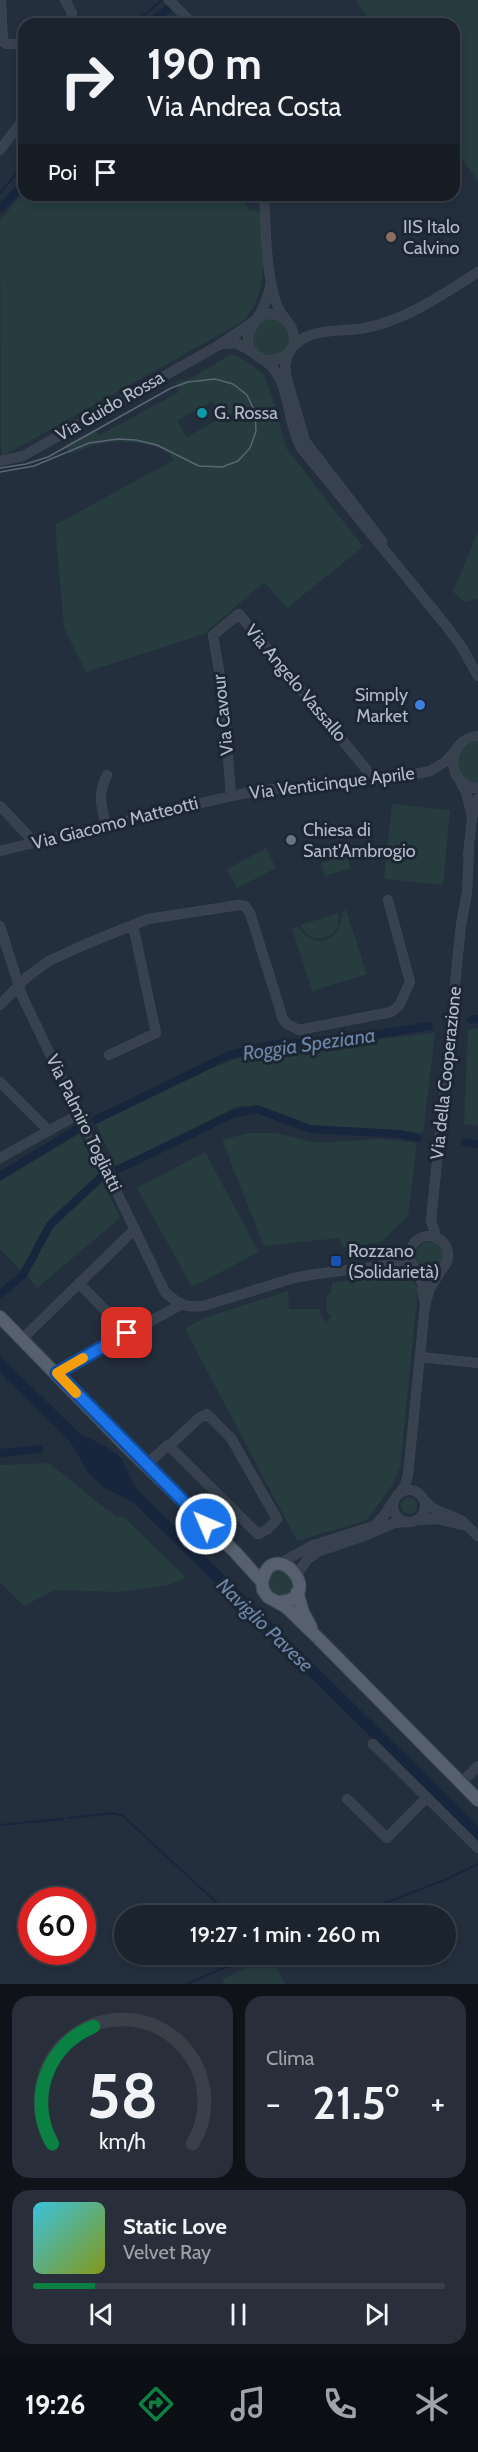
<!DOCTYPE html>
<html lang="it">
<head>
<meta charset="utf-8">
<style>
	:root { --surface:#1b232e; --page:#282f3a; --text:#f1f3f6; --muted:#a0a4aa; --line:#39404a; --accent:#0b8043 }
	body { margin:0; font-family:Cabin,sans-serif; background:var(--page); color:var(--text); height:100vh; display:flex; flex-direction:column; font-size:22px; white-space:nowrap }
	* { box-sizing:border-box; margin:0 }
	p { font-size:20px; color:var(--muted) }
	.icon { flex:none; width:33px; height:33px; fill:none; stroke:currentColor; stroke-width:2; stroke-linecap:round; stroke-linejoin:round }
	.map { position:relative; height:1984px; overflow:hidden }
	.drawer { display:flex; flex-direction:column; gap:12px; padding:12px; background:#0f1319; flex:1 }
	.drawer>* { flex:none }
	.banner { position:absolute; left:18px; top:18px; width:442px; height:183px; border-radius:18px; box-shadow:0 3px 9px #0003,0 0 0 2px var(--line); background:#1b232e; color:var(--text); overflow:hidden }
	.speed { position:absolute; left:18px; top:1887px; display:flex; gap:12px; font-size:30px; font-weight:700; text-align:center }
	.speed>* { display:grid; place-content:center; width:78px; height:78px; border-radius:50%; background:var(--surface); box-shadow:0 3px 9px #0003,0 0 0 2px var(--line); line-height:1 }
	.speed .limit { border:9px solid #d22; background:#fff; color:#111 }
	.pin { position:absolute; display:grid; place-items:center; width:51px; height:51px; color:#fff; margin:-26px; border-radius:12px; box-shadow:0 3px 9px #0006 }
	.me { position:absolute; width:66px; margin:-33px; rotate:315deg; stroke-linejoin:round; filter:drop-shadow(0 0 4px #0008) }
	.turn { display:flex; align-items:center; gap:21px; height:126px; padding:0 30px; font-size:27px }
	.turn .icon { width:78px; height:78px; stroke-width:2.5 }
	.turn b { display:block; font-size:42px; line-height:51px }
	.then { display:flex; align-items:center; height:57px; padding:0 30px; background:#0003; gap:12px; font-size:22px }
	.big { font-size:45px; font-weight:600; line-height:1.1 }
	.drawer .widget { flex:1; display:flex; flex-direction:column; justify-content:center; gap:9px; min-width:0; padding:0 21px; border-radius:18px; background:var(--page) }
	.drawer .dial { align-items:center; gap:0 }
	.dial svg { height:156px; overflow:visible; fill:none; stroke:var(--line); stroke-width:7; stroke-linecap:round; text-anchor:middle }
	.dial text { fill:var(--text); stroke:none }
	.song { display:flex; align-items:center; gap:18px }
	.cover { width:72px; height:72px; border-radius:9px; background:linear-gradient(135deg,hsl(190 70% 55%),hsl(70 70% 35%)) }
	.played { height:6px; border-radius:3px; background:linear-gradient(90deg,var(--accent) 15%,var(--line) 15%) }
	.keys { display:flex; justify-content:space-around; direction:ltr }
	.heat { display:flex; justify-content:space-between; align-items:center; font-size:33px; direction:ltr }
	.drawer .tiles { flex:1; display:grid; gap:12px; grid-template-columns:1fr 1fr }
	.widget:last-child { grid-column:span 2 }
	.trip { position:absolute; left:114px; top:1905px; width:342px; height:60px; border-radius:30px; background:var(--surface); box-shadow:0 3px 9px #0003,0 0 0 2px var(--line); font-weight:600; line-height:60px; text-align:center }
	.tabs { display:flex; height:96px; justify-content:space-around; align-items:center; background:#0b0e12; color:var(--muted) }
	.tabs .icon { width:42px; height:42px }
	.tabs .on { color:var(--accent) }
	.tabs b { font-size:27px; color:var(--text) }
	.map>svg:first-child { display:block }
	.green { fill:#263c3f; fill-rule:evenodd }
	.water { fill:#17263c }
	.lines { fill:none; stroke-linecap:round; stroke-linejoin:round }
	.stream { stroke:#17263c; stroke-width:2 }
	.canal { stroke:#17263c; stroke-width:8 }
	.minor-casing { stroke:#414a57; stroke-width:10 }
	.major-casing { stroke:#414a57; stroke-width:14 }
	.minor { stroke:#38414e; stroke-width:9 }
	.major { stroke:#56606e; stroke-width:12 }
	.tram { stroke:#5a6575; stroke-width:1.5 }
	.route-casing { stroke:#114b97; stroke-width:15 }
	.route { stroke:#1a73e8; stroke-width:10 }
	.slow { stroke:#f59e0b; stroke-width:10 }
	.education-dot { fill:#8d6e63; stroke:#1d2633; stroke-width:2 }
	.culture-dot { fill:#0f9aa8; stroke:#1d2633; stroke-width:2 }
	.shop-dot { fill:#3f7fe0; stroke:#1d2633; stroke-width:2 }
	.worship-dot { fill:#6b7280; stroke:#1d2633; stroke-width:2 }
	.transit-dot { fill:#1a4fb4; stroke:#1d2633; stroke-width:2 }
	.labels { text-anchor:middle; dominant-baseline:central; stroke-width:6; stroke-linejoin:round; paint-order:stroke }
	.poi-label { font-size:18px; fill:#b4bcc9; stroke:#1d2633; text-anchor:start }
	.street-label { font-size:18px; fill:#b4bcc9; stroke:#1d2633 }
	.water-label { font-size:20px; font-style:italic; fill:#6d86a8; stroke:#1d2633 }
</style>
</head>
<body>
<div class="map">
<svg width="478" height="1984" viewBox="0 0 478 1984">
	<rect width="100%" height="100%" fill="#242f3e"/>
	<path class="green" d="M356 0H478V182L455 147 454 24H372Z
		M24 192V195H241L249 210 259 211C263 248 271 293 242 322L1 457 0 220Z
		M252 337a19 19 0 1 1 38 0a19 19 0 1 1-38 0Z
		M231 354 240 357 264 374 275 405 286 448 363 547 287 608 264 582 204 634 86 672 64 628 55 525 174 460C164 442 121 440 102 443 91 445 81 450 70 454L65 445 95 429 99 436 104 433 179 392 176 382 192 378ZM212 401 221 418 187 437 177 421Z
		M478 532V599L465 602 453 592Z
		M478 741V784C451 781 452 745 478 741Z
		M392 804 450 810 443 885 384 879Z
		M266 848 276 868 237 888 227 869Z
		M347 855 351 868 325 876 321 863Z
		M346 910 367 974 312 991 292 928 298 926C314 953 342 941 342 912Z
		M339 913 338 927C328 943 308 942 300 925Z
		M478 1028V1126L464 1124 468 1030Z
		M435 1033 423 1133 310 1125 258 1106H238L116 1167 96 1124 214 1067 247 1055 285 1049Z
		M249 1133H274L318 1143 382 1139 417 1143 408 1216 381 1242 343 1248 339 1238 264 1246 222 1140Z
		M79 1134 99 1173 48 1224 21 1270 0 1249V1181Z
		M205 1152 259 1252 192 1287 137 1188Z
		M102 1180 120 1218 37 1288 26 1274 53 1226Z
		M416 1256a14 14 0 1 1 28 0a14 14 0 1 1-28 0Z
		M393 1274C406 1274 411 1277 418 1289L400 1468 393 1484 367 1520 297 1541 185 1329 204 1318 288 1291 289 1309H319L320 1314 326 1322 331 1317 327 1312 326 1295 331 1294 332 1283Z
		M49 1463 116 1517 123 1516 186 1578 168 1585 119 1592 55 1590 24 1606 0 1582V1465Z
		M401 1506a8 8 0 1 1 16 0a8 8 0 1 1-16 0Z
		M267 1583a13 13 0 1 1 26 0a13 13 0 1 1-26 0Z
		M270 1955 285 1984H224L222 1980Z"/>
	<path class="water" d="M0 1356 79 1433 109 1448 121 1458 135 1486 143 1495 478 1826V1843L134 1503 102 1486 88 1473 70 1441 0 1373Z"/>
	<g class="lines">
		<path class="stream" d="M133 24 161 1
			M0 193 24 164
			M69 1818 113 1813 123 1816 231 1916
			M0 1825 63 1819
			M351 1916 447 1879 478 1864
			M187 1984 253 1955"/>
		<path class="canal" d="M148 24 168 9
			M0 209 24 183
			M471 1020 478 1019
			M95 1120 229 1055 270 1045 349 1039 429 1026
			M465 1142 478 1144
			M119 1169 233 1114 257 1109 310 1129 400 1134 418 1138
			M0 1176 79 1128
			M0 1294 23 1275 50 1225 100 1178
			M0 1453 39 1449"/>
		<defs>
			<path id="minor" d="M1 0 3 42 7 44H24
				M65 0 72 13 71 24
				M169 0 193 24
				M0 150 24 118
				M264 195C266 225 265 297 285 318
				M254 321C286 295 312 349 278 359 270 362 262 360 256 355 238 340 254 324 262 310 266 301 269 293 271 283
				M221 344 236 343 253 352
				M291 349C309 326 340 333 365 328 407 320 443 294 478 272
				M289 352 285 364 286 376 305 441 382 541
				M261 358C292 375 285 422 302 449L444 623 461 646 478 676
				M0 461 23 456 219 345 252 323
				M478 736C445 739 445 786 478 788
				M461 783 466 792 472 816
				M231 796 223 694 213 635 239 614 366 769 371 780
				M0 806 34 842
				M106 825C101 804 97 796 107 775
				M0 851 231 796 263 790 396 778 430 771 445 762 455 751
				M468 855 472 818 478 798
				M0 926 22 996 165 1292C178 1304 185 1308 203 1306L294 1278 316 1274 389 1265 404 1266 424 1273
				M0 1005 27 977 49 961 86 944 148 919 239 905 245 906 250 913 283 1019 287 1024 299 1030 391 1012 399 1006 410 982 388 900
				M109 1055 156 1033 133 925
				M0 1082 49 1131
				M0 1158 79 1114
				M410 1255a19 19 0 1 1 38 0a19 19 0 1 1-38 0Z
				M437 1239 431 1221 461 925 467 892 469 851
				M417 1270 422 1283 424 1300
				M79 1283 127 1333
				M22 1339 135 1229
				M420 1357 478 1363
				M57 1373 180 1305
				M146 1465 168 1445 169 1446 258 1534 268 1529 277 1519 231 1438 207 1414 199 1418 169 1446
				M393 1506a16 16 0 1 1 32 0a16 16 0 1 1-32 0Z
				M399 1494 405 1485 408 1475 425 1305 430 1288 444 1266
				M424 1500 432 1508 461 1520 478 1536
				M417 1520 438 1519 462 1525
				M279 1564 311 1546 374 1526 384 1516 394 1500
				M297 1574 307 1560 317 1552 367 1535 394 1523 406 1522
				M373 1744 478 1848
				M461 1783 478 1766
				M347 1799 387 1838 427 1797"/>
			<path id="major" d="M0 1317 128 1448 235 1552 262 1582 263 1590 268 1597 286 1607 318 1638 478 1800
				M262 1582C273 1532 329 1599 279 1602
				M297 1592 303 1612 311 1627"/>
		</defs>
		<use href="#minor" class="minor-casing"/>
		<use href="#major" class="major-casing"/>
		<use href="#minor" class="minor"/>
		<use href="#major" class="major"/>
		<path class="tram" d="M0 468 26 464 48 457 171 388 188 382 215 379 233 384 247 395 255 412 256 431 250 448 238 461 222 467 199 466 157 445 136 440 118 439 89 443 34 466 0 472"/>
	</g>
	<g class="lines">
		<defs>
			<path id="route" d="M127 1333 57 1373 206 1524"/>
		</defs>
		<use href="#route" class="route-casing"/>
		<use href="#route" class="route"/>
		<path class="slow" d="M76 1393 57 1373 83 1358"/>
	</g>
	<circle class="education-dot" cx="391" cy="237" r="6"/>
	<circle class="culture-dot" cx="202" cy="413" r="6"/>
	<circle class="shop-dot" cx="420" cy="705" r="6"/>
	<circle class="worship-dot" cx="291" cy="840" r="6"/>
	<rect class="transit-dot" x="330" y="1255" width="12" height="12" rx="3"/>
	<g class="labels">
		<g class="poi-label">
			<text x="403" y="227">IIS Italo<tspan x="403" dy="21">Calvino</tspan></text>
			<text x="214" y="413">G. Rossa</text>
			<text x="408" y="695" text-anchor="end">Simply<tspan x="408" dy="21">Market</tspan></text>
			<text x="303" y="830">Chiesa di<tspan x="303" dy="21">Sant'Ambrogio</tspan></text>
			<text x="348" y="1251">Rozzano<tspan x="348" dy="21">(Solidarietà)</tspan></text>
		</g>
		<g class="street-label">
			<text transform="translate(110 406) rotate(-30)">Via Guido Rossa</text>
			<text transform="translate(296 683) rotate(50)">Via Angelo Vassallo</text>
			<text transform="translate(223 715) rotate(-96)">Via Cavour</text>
			<text transform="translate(332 783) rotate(-7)">Via Venticinque Aprile</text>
			<text transform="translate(115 823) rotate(-14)">Via Giacomo Matteotti</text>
			<text transform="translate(446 1073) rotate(-84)">Via della Cooperazione</text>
			<text transform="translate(84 1123) rotate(64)">Via Palmiro Togliatti</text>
		</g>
		<g class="water-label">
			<text transform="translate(309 1044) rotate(-8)">Roggia Speziana</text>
			<text transform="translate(265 1625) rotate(44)">Naviglio Pavese</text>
		</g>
	</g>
</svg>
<div class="speed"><div class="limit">60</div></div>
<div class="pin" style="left:127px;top:1333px;background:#d93025"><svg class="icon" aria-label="arrive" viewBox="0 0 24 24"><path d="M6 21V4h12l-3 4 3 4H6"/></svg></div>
<svg class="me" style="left:206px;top:1524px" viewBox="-20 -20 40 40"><circle r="17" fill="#1a73e8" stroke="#fff" stroke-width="3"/><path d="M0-11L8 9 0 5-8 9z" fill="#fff"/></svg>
<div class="trip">19:27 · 1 min · 260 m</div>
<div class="banner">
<div class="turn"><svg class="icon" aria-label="right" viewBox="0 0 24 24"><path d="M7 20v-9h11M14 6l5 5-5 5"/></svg><div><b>190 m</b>Via Andrea Costa</div></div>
<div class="then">Poi<svg class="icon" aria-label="arrive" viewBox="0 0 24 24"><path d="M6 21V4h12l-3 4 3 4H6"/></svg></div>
</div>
</div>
<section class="drawer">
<div class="tiles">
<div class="widget dial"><svg viewBox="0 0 100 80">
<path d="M14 69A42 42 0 1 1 86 69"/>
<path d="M14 69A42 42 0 0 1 35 9" stroke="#0b8043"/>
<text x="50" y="56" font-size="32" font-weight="700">58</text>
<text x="50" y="72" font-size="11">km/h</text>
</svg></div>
<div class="widget"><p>Clima</p>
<div class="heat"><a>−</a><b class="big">21.5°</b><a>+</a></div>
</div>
<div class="widget">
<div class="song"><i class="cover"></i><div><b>Static Love</b><p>Velvet Ray</p></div></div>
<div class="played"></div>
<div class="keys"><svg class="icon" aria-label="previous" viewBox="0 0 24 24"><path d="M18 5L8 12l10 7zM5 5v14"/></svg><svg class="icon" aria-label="pause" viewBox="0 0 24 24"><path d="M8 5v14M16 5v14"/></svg><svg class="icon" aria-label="next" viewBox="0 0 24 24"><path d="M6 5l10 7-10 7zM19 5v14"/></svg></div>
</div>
</div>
</section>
<nav class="tabs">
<b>19:26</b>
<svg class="icon on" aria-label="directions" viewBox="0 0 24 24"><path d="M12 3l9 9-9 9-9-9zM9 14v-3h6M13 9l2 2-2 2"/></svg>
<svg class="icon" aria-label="music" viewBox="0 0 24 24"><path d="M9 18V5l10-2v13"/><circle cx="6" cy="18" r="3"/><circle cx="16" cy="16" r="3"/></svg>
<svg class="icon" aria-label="phone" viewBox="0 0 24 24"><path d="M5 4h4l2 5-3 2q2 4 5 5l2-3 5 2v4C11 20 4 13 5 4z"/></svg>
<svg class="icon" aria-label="climate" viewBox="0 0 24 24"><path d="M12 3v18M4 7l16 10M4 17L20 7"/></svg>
</nav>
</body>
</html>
